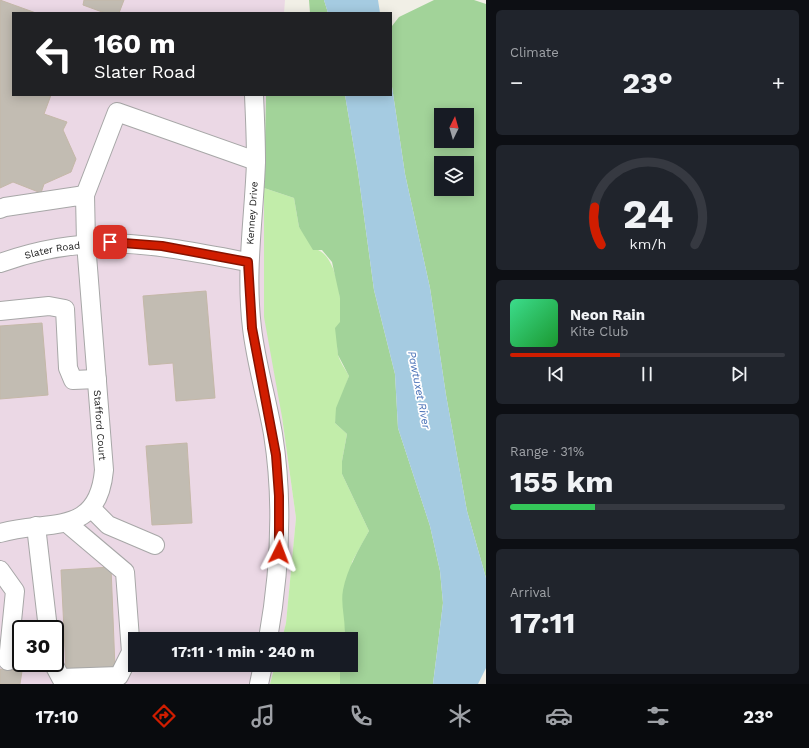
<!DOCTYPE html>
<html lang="en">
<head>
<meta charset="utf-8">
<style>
	:root { --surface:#171b24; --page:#20242c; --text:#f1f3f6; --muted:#9ea1a6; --line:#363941; --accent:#d01d00 }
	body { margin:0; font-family:"Work Sans",sans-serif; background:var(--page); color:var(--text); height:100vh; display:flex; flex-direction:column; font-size:15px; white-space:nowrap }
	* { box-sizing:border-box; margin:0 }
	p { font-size:13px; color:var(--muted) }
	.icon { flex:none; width:22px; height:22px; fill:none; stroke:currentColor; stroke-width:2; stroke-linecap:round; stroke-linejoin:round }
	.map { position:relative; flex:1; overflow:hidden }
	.panel { display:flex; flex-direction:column; gap:10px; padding:10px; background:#0d0f14; width:323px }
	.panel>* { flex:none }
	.hud { position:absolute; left:12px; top:12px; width:380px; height:84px; border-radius:0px; box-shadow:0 2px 10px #0003; background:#202124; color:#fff; overflow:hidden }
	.needle { width:26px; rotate:5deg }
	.controls { position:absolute; left:434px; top:108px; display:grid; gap:8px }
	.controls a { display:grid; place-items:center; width:40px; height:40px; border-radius:0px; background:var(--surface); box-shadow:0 2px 10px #0003; font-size:20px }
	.speed { position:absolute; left:12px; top:620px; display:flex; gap:8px; font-size:20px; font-weight:700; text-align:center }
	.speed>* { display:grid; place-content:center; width:52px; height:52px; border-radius:50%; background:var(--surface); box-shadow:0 2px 10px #0003; line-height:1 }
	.speed .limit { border:2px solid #111; border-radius:6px; background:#fff; color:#111 }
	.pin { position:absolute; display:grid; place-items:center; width:34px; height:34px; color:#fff; margin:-17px; border-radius:8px; box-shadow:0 2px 6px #0006 }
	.me { position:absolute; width:44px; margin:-22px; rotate:3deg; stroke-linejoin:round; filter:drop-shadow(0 0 3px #0008) }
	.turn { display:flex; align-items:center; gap:14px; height:84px; padding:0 16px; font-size:18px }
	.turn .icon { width:52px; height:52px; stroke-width:2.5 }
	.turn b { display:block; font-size:28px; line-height:34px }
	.big { font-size:30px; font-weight:700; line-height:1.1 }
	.panel .widget { flex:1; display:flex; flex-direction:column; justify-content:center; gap:6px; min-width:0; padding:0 14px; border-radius:6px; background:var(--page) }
	.panel .dial { align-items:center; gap:0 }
	.dial svg { height:104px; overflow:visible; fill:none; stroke:var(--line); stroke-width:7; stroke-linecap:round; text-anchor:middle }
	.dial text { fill:var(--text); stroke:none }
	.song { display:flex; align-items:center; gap:12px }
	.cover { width:48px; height:48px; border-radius:6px; background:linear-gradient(135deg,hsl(150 70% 55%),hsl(130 70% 35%)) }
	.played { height:4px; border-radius:2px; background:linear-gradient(90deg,var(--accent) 40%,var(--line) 40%) }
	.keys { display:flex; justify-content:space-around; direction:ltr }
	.heat { display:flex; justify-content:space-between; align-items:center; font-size:22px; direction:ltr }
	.charge { height:6px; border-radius:3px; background:linear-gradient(90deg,#34c759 31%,var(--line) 0) }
	.trip { position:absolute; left:128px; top:632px; width:230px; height:40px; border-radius:0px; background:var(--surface); box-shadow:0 2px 10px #0003; font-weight:700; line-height:40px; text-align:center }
	.menu { display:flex; height:64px; justify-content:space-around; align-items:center; background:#090b0e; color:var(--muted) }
	.menu .icon { width:28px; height:28px }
	.menu .active { color:var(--accent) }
	.menu b { font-size:18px; color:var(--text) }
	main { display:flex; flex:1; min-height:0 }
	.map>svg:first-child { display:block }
	.industrial { fill:#ebd8e5; fill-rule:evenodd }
	.grass { fill:#c2edaa }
	.forest { fill:#a2d399; fill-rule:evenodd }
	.water { fill:#a5cbe1 }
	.building { fill:#c2bcb2; stroke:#c4b8a8 }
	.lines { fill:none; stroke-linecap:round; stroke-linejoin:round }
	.minor-casing { stroke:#a7a7a7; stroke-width:20 }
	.minor { stroke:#fff; stroke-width:18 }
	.route-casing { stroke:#871300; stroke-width:10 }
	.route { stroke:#d01d00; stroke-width:7 }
	.labels { text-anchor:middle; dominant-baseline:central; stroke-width:3.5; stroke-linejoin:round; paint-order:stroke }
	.street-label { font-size:10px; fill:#202020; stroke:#fff }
	.water-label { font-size:11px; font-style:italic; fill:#466fb6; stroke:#fff }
</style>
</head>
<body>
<main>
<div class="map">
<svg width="486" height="684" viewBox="0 0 486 684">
	<rect width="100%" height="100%" fill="#f1efe6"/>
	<path class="industrial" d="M0 0H285L284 13H13V95H266L264 188 282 417 296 518 286 623 282 639H135V665H275L270 684H0ZM21 629H55V663H21Z"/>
	<path class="grass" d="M264 188 294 198 299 227 315 249C334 253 340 290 341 307 342 322 336 339 338 354 339 361 346 370 349 376L337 411 335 423 347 434 342 461V474L369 531 352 562 344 639H282L286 623 296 518 282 417 264 317Z
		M275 665H340V684H270Z"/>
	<path class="forest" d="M309 0H324L328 13H310Z
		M434 0H474L486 4V578L467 511 446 395 430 288 405 174 391 80 392 26 399 17ZM441 115H467V141H441ZM441 163H467V189H441Z
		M266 95H345L358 172 374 290 395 374 398 428 430 526 440 571 443 603 433 684H340V665H351V639H344C347 623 340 606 343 590 347 569 359 549 369 531L342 474V461L347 434 335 423 336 408 349 376 338 355 335 328 340 322V298L332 262 322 250H313L299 227 294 198 264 188Z"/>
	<path class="water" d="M324 0H378L380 13H328Z
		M391 80 405 174 430 288 446 395 467 511 486 578V668L478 684H433L443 603 440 571 430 526 398 428 395 374 374 290 358 172 345 95H391Z"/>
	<path class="building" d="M0 0 36 13H13V95H51L44 114 67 122 63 130 76 159 71 172 44 184 41 193 13 182 0 188Z
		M84 0H124L119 13H105L83 5Z
		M206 291 215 398 176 401 173 363 149 365 143 296Z
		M42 323 48 395 0 399V326Z
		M187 443 192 523 152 525 146 446Z
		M111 567 115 668 66 670 61 570Z
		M0 669 22 671 20 684H0Z"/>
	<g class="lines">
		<defs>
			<g id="minor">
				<path d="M254 95C255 117 256 139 256 162 254 218 245 271 252 328 256 363 267 399 273 434 284 503 280 571 268 639"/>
				<path d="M85 195 117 112 256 161"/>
				<path id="s1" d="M0 209 5 207 85 195 86 243 104 470C98 538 48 519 0 533"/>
				<path id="s2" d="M0 263C92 230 156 245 248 262"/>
				<path d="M0 311 49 306 65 309 68 368 73 380 97 379"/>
				<path d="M91 508 108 525 155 545"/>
				<path d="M36 526 48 629"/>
				<path d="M0 570 15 591 8 661"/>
				<path d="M53 663 61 678 119 676 131 652 125 572 67 523"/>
				<path d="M259 684 263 665"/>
			</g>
		</defs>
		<use href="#minor" class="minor-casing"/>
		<use href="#minor" class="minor"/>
	</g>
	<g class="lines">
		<defs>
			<path id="route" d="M110 242 162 246 248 262 252 328 276 455 279 496V552"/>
		</defs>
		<use href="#route" class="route-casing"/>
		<use href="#route" class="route"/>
	</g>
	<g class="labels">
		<g class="street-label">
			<text transform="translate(252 213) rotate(-86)">Kenney Drive</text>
			<text stroke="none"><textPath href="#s2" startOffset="54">Slater Road</textPath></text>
			<text stroke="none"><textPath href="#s1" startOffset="317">Stafford Court</textPath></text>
		</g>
		<g class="water-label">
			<text transform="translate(419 390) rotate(79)">Pawtuxet River</text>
		</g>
	</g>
</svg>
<div class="controls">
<a><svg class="needle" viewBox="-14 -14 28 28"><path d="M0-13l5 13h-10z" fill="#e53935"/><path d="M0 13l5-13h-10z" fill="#9ea1a6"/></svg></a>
<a><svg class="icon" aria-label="layers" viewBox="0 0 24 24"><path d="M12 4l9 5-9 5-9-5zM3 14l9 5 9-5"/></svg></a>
</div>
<div class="speed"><div class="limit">30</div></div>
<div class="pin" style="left:110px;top:242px;background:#d93025"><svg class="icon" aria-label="arrive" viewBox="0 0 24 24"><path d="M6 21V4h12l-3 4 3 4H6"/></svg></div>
<svg class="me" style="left:279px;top:552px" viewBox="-20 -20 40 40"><path d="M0-17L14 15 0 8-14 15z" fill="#d01d00" stroke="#fff" stroke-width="4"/></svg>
<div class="trip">17:11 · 1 min · 240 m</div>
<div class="hud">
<div class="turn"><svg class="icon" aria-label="left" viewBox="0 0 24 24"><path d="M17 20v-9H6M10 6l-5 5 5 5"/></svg><div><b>160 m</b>Slater Road</div></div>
</div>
</div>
<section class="panel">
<div class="widget"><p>Climate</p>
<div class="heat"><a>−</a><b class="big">23°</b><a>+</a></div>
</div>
<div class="widget dial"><svg viewBox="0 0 100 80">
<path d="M14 69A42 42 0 1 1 86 69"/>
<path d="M14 69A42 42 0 0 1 9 40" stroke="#d01d00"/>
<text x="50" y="56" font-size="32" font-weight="700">24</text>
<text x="50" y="72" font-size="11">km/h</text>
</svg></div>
<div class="widget">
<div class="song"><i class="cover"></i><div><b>Neon Rain</b><p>Kite Club</p></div></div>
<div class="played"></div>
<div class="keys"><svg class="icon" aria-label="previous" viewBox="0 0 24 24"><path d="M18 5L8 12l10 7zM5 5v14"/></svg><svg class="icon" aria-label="pause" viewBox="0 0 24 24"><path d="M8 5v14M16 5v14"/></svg><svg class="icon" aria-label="next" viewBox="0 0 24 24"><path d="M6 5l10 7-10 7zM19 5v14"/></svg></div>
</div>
<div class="widget"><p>Range · 31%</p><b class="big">155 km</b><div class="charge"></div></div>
<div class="widget"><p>Arrival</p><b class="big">17:11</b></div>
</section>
</main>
<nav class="menu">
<b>17:10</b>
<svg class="icon active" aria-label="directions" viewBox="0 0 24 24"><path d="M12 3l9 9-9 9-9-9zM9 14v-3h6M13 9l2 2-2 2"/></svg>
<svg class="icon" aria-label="music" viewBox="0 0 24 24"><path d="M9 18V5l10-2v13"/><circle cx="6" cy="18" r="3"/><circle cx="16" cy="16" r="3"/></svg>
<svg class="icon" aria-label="phone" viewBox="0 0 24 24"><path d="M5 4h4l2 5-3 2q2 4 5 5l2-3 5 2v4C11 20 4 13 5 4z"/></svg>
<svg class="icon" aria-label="climate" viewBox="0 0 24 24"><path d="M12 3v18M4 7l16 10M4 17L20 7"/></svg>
<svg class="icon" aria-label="car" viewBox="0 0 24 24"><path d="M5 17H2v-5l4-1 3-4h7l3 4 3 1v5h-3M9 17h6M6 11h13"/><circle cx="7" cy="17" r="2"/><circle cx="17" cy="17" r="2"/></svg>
<svg class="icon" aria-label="filters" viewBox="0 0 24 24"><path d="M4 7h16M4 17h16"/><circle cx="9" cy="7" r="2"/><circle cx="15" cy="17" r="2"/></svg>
<b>23°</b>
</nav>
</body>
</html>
